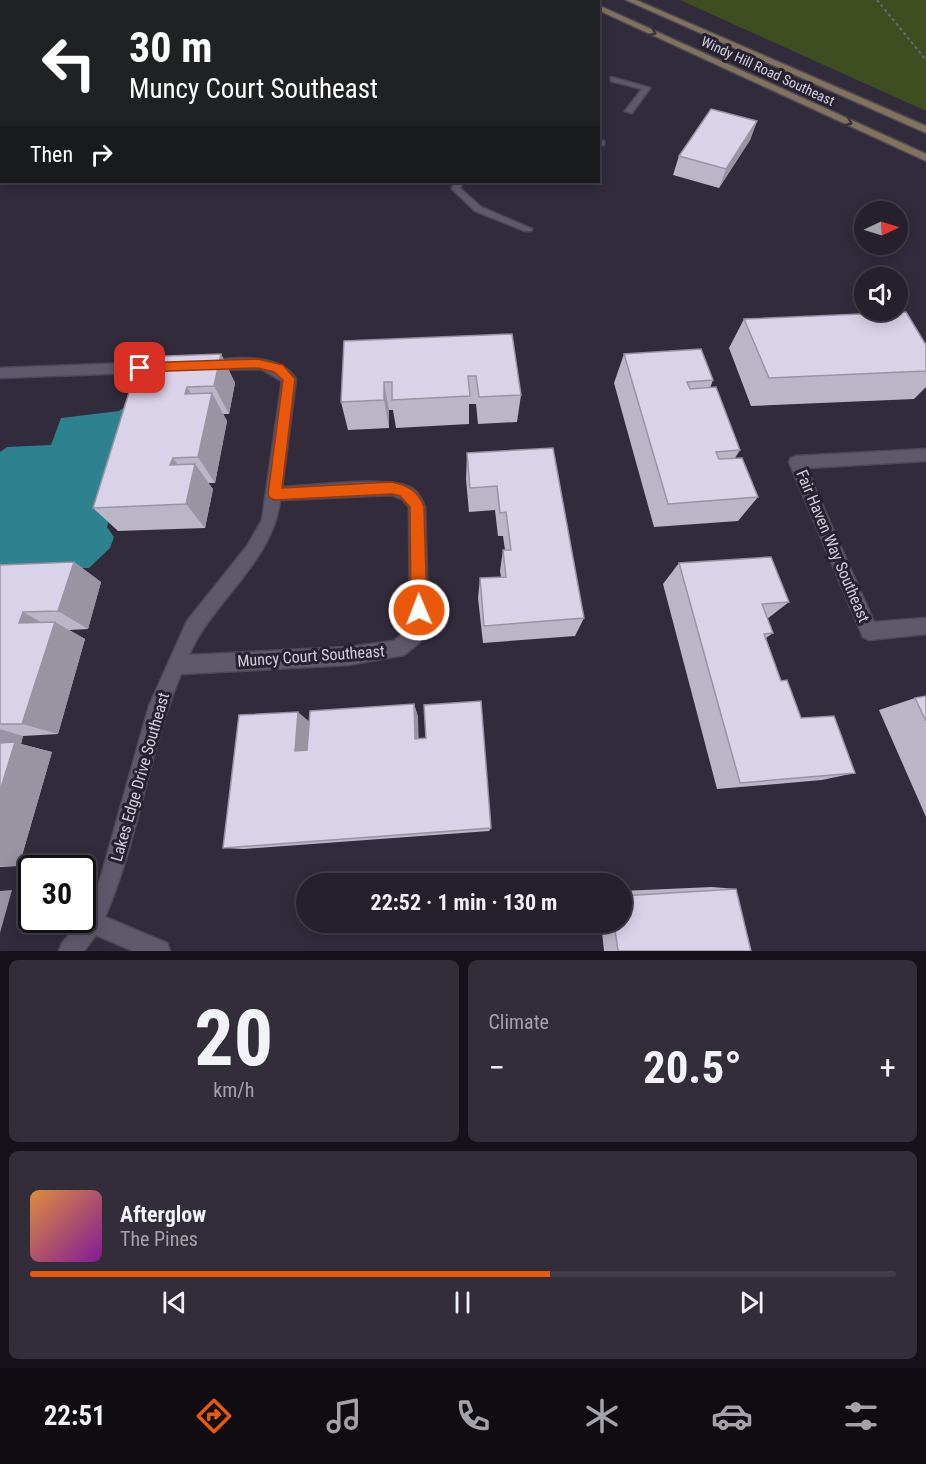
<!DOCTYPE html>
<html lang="en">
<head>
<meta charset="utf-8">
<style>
	:root { --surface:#26202d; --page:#322d39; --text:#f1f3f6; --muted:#a4a3aa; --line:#423e49; --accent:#ea580c }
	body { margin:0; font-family:"Roboto Condensed",sans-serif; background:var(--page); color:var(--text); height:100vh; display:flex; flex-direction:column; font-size:22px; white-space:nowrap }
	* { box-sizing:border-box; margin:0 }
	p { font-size:20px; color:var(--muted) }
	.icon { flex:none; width:33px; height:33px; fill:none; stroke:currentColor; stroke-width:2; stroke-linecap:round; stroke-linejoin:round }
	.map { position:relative; height:951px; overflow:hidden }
	.sheet { display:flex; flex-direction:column; gap:9px; padding:9px; background:#151219; flex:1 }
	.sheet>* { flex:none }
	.top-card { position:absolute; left:0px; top:0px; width:600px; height:183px; box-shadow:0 3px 15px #0003,0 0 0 2px var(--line); background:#202124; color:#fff; overflow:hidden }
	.needle { width:39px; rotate:86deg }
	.tools { position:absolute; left:854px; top:201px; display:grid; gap:12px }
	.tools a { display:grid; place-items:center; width:54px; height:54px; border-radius:50%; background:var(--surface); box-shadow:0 3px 15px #0003,0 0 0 2px var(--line); font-size:30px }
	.speed { position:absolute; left:18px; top:855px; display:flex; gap:12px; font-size:30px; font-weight:700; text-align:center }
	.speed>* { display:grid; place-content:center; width:78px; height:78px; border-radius:50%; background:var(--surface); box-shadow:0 3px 15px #0003,0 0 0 2px var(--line); line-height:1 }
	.speed .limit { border:3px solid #111; border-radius:9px; background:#fff; color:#111 }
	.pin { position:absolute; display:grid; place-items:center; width:51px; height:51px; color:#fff; margin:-26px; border-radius:12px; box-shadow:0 3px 9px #0006 }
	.me { position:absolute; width:66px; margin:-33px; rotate:359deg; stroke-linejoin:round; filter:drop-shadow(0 0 4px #0008) }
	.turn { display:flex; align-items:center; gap:21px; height:126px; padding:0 30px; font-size:27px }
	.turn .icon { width:78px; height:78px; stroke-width:2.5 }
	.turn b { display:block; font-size:42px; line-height:51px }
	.then { display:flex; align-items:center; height:57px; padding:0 30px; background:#0003; gap:12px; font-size:22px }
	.big { font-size:45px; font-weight:700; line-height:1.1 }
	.sheet .tile { flex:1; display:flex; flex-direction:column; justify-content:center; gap:9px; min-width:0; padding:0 21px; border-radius:9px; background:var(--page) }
	.sheet .dial { align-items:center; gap:0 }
	.dial b { font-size:78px; line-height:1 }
	.song { display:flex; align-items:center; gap:18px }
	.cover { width:72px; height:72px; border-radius:9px; background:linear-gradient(135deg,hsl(30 70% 55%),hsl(290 70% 35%)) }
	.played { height:6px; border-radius:3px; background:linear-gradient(90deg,var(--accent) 60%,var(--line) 60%) }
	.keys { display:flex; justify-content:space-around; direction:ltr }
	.heat { display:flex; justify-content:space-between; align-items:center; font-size:33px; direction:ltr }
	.sheet .tiles { flex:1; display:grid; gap:9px; grid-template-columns:1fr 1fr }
	.tile:last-child { grid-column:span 2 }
	.trip { position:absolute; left:296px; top:873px; width:336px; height:60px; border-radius:30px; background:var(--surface); box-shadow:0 3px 15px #0003,0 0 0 2px var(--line); font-weight:700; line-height:60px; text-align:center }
	.tab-bar { display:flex; height:96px; justify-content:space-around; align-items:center; background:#0f0d12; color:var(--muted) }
	.tab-bar .icon { width:42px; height:42px }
	.tab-bar .on { color:var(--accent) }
	.tab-bar b { font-size:27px; color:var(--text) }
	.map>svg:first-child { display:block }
	.green { fill:#3e4e20 }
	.water { fill:#2e818f }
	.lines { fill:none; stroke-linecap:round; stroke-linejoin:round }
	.lane-casing { stroke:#4e4856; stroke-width:3 }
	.street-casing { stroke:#4e4856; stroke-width:3 }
	.secondary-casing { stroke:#4e4856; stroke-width:3 }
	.path { stroke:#6e6877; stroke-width:2; stroke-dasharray:3 3; stroke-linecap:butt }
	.lane { fill:#60596c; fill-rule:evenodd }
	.street { fill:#60596c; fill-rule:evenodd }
	.secondary { fill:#82735c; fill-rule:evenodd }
	.wall { fill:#bbb5c8 }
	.shaded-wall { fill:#9993a2 }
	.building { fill:#dad2e8; stroke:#9993a2; stroke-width:1.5 }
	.oneway { stroke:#3a313a }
	.route { fill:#ea580c; stroke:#983908; stroke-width:1.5 }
	.labels { text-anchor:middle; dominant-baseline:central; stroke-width:6; stroke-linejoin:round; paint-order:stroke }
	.far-street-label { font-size:14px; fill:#d3cfda; stroke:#282131 }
	.street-label { font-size:16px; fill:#d3cfda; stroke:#282131 }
</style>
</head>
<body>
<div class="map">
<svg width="926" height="951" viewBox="0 0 926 951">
	<rect width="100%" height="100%" fill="#322b3c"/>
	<path class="green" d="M680 0H926V111Z"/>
	<path class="water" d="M148 391 107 527 114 537 110 548 89 568 9 569 0 576V452L7 447 51 445 61 418 119 411Z"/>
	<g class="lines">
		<defs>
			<path id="lane" d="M611 77 650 88 632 113 625 111 642 89 611 81Z
				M598 140 604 141V145H598Z
				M455 182H463L460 188 481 207 532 229 531 231H525L475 211 453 190 452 188Z"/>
			<path id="street" d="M408 0H416L406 2Z
				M0 57H2V63H0Z
				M241 358C260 358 284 361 296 379L282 487C312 486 388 475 412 488 419 493 422 500 425 507L428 610 420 642 404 655 348 665 181 674C148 752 139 838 105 917L167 943 170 951H133L96 935 84 951H59L62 943 82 920 100 880 149 706 187 621 247 546 262 520 282 381 261 369 207 370 200 365 207 360ZM392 495 402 499 409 507 410 610 406 631 394 641 348 647 189 655C213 600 273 562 280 500Z
				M156 362 163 367 156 372 0 378V368Z
				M926 449V461L806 468 874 622 926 618V634L869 640 863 637 789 462 791 458 796 456Z"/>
			<path id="secondary" d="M579 0H588L590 2H580Z
				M626 0H636L926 126V133Z
				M598 5 926 154V161L598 10Z"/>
		</defs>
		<use href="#lane" class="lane-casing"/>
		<use href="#street" class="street-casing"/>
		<use href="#secondary" class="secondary-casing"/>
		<path class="path" d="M877 0 926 60"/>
		<use href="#lane" class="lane"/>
		<use href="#street" class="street"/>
		<use href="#secondary" class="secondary"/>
	</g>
	<path class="wall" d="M0 0H5V2H2V41H0Z
		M757 121 750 140 719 188 673 175 679 156Z
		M744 319 925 344 926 343V387L914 399 751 406 729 348Z
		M512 334 521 395 517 422 478 424 476 404H469V424L396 428 393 410H389V428L348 430 341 402 344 341Z
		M221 354 235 383 229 414H223L227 421 215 483H208L213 489 205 528 118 531 93 508 140 357Z
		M624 354 713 380 710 388 740 450 735 458 758 497 738 521 654 527 614 383Z
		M553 448 584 618 575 636 483 643 478 598 480 578 501 577 500 571 503 550H505L503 536H498L495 510 469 512 466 479 467 453Z
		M74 562 101 582 88 629 69 630 85 639 58 734 23 736 21 744 52 752 19 866 0 867V565Z
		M679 563 789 602 767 619 773 633 766 638 781 681 801 718 855 773 822 780 717 789 663 584Z
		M926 696V817L879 710 915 698Z
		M414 704 418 717V739L491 828 489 831 244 849 223 848 309 722Z
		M712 887 736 889 751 951H604L601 922H621V891Z"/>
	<path class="shaded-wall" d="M0 0H5V2H2V14L0 16Z
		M757 121 750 140 719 188 726 169Z
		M2 125V156L0 157V126Z
		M221 354 235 383 229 414 214 386Z
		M384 382 389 410V428L384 400Z
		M187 387 204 415 185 394Z
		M212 393 227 421 215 483 198 457Z
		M173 458 191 483 195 464 213 489 205 528 186 504 170 465Z
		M74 562 101 582 88 629 58 611Z
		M23 612 53 629 55 622 85 639 58 734 22 724 19 623Z
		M414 704 418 717 419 749 415 739Z
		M298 712 311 723 309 760 295 751Z
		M0 729 23 736 21 744 52 752 19 866H0Z
		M12 890 0 933V891Z"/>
	<path class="building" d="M0 10H2V29H0Z
		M2 86V125L0 126V87Z
		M711 109 757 121 726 169 679 156Z
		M906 312 926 345V371L769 378 744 319Z
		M512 334 521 395 479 397 476 376H468L470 396 392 400V382H384V400L341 402 344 341Z
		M701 349 713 380 687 382 690 389 716 387 740 450 716 452 719 459 742 458 758 497 668 504 624 354Z
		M221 354 214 386 187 387 185 394 212 393 198 457 173 458 170 465 195 464 186 504 93 508 140 357Z
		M553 448 584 618 484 626 480 578 506 577 503 550H511L506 512 500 513 497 486 470 488 467 453Z
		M771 557 789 602 762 604 773 633 764 634 781 681 787 680 801 718 834 716 855 773 740 783 679 563Z
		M74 562 58 611 23 612 19 623 55 622 22 724H0V565Z
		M926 696V721L915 698Z
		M481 701 491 828 223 848 239 715 298 712 295 751 307 750 310 711 414 704 415 739 426 738 424 705Z
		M15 742 0 791V743Z
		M736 889 751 951H618L614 922H621V896Z"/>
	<defs><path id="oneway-chevron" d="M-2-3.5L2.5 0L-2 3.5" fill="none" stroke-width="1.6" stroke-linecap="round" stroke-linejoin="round" transform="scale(1.5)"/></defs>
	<g class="oneway">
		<use href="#oneway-chevron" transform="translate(652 32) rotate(25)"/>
		<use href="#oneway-chevron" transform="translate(848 122) rotate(24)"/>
	</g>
	<path class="route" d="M258 359 283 365 295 379 282 488 392 482C409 486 418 491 424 507L427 610 424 615 419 617 413 615 411 610 410 507 400 496 392 494 275 500 270 498 268 494 283 380 274 372 258 368 140 372 134 368 140 363Z"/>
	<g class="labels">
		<g class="far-street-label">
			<text transform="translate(768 71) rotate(25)">Windy Hill Road Southeast</text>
		</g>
		<g class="street-label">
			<text transform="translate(833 546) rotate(67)">Fair Haven Way Southeast</text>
			<text transform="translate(311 656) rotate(-4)">Muncy Court Southeast</text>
			<text transform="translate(140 777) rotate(-74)">Lakes Edge Drive Southeast</text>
		</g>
	</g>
</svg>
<div class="tools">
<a><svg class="needle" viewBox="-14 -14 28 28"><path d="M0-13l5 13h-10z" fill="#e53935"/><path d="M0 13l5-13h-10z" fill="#a4a3aa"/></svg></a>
<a><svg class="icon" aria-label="sound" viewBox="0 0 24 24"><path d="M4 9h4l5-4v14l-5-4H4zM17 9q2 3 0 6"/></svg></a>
</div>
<div class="speed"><div class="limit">30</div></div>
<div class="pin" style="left:140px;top:368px;background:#d93025"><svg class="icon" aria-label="arrive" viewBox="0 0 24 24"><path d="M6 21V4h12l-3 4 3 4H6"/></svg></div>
<svg class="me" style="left:419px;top:610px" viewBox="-20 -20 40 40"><circle r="17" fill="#ea580c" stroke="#fff" stroke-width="3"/><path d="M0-11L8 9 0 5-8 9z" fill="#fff"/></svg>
<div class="trip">22:52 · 1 min · 130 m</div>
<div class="top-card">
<div class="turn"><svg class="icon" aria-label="left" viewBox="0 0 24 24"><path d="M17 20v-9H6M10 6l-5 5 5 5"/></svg><div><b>30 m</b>Muncy Court Southeast</div></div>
<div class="then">Then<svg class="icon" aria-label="right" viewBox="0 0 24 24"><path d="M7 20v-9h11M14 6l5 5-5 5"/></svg></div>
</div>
</div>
<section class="sheet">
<div class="tiles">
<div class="tile dial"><b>20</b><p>km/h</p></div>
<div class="tile"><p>Climate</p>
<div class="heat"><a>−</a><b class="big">20.5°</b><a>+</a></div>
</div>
<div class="tile">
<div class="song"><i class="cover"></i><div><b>Afterglow</b><p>The Pines</p></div></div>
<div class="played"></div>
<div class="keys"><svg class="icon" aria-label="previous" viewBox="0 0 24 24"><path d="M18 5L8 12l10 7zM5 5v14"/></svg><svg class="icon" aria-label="pause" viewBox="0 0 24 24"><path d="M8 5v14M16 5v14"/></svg><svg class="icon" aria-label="next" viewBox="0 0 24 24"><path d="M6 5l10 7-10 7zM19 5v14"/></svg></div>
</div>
</div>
</section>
<nav class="tab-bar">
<b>22:51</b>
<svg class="icon on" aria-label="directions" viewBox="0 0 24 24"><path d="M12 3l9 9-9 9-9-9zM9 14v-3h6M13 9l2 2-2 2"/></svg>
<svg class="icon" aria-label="music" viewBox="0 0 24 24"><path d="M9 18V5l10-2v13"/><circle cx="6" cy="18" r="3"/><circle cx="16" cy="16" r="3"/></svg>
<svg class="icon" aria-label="phone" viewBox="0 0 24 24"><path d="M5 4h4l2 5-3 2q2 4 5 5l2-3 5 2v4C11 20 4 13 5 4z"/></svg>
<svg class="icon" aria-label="climate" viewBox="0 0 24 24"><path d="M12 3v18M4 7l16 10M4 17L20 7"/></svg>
<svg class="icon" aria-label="car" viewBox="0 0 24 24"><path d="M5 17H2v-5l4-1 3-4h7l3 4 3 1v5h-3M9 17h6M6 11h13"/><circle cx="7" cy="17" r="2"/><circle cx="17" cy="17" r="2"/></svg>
<svg class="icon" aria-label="filters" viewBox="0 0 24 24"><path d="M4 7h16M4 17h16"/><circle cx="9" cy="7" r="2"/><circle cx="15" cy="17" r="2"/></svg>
</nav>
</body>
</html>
